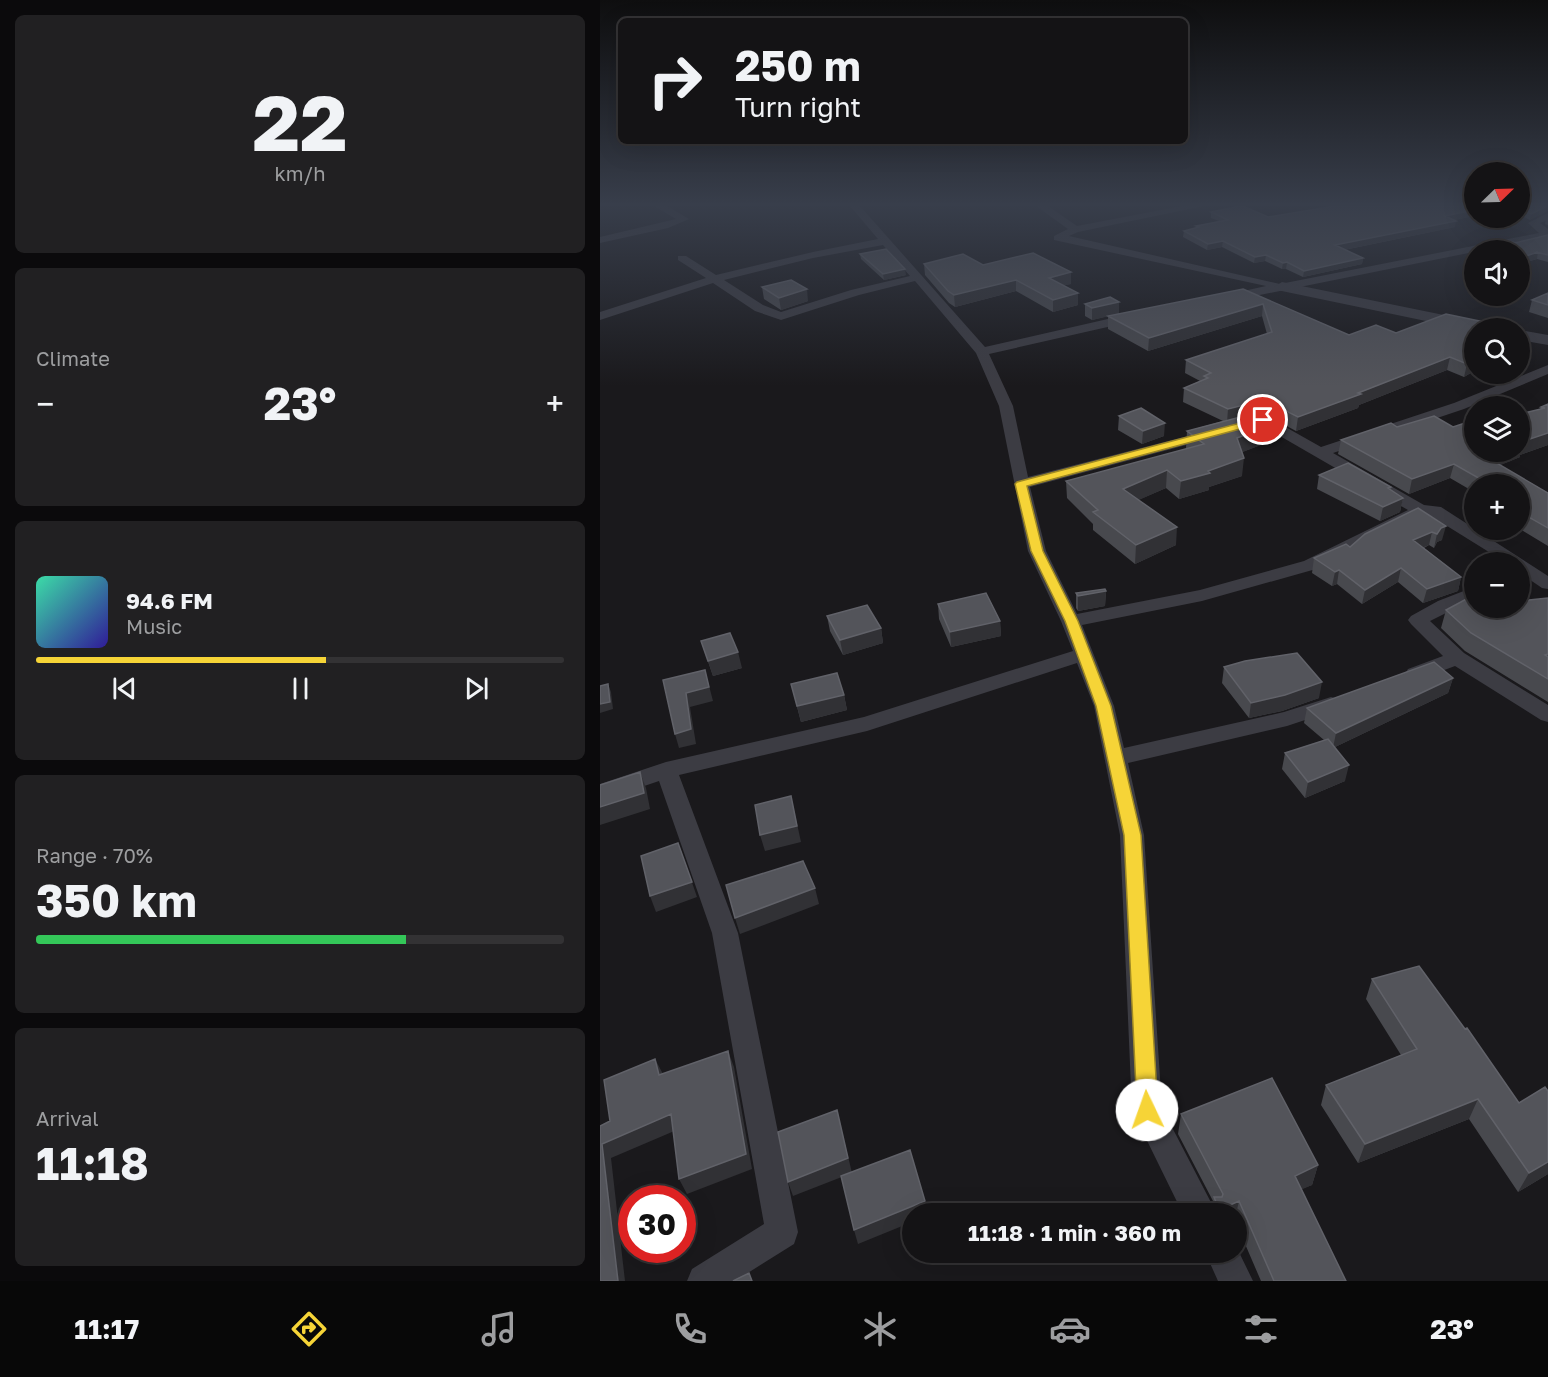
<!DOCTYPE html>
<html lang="en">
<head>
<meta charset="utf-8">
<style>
	:root { --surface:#141315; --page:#212022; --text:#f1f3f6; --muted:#9d9ea0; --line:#333234; --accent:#f6d437 }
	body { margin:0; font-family:"Golos Text",sans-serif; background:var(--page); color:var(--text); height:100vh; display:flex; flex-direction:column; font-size:22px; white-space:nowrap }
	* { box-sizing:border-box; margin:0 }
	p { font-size:20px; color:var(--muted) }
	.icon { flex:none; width:33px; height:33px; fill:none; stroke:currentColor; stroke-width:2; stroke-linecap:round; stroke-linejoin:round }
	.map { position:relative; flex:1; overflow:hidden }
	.drawer { display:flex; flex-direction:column; gap:15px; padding:15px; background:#0b0a0c; width:600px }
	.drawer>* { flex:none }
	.hud { position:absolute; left:18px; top:18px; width:570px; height:126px; border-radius:9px; box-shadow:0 6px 24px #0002,0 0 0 2px var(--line); background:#141315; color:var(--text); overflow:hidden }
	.needle { width:39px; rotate:67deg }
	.tools { position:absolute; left:864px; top:162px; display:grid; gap:12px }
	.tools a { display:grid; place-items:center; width:66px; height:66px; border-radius:50%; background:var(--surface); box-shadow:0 6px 24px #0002,0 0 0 2px var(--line); font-size:30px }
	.speed { position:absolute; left:18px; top:1185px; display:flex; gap:12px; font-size:30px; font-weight:700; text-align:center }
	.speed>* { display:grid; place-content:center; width:78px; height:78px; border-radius:50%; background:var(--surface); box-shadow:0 6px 24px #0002,0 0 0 2px var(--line); line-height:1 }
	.speed .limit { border:9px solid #d22; background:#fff; color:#111 }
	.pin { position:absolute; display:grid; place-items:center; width:51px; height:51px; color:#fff; margin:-26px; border:3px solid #fff; border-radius:50%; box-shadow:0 2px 6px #0007 }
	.me { position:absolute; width:66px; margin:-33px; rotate:357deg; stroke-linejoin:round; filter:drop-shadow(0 0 4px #0008) }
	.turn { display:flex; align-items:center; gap:21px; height:126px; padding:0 18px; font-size:27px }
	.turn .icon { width:78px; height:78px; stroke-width:2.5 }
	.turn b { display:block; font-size:42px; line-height:51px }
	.big { font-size:45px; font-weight:700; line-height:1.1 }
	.drawer .widget { flex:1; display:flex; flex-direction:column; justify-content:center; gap:9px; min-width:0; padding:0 21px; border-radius:9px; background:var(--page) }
	.drawer .dial { align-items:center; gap:0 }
	.dial b { font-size:78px; line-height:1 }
	.song { display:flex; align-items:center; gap:18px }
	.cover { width:72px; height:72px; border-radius:9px; background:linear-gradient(135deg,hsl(160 70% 55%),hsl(250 70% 35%)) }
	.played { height:6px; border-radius:3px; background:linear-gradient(90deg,var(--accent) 55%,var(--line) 55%) }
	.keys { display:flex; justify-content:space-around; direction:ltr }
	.heat { display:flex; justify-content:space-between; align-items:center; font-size:33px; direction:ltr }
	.charge { height:9px; border-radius:4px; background:linear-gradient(90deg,#34c759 70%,var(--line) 0) }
	.trip { position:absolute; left:302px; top:1203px; width:345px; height:60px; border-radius:30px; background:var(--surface); box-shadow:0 6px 24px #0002,0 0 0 2px var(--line); font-weight:700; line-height:60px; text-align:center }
	.dock { display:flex; height:96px; justify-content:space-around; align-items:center; background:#080808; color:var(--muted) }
	.dock .icon { width:42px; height:42px }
	.dock .current { color:var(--accent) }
	.dock b { font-size:27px; color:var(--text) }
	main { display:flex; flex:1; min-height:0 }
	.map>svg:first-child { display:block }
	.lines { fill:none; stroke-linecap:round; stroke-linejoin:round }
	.minor { fill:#3c3c43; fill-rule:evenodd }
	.tertiary { fill:#3c3c43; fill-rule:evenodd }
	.wall { fill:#48494e }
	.shaded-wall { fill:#313135 }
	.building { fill:#53545a; stroke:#616269; stroke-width:1.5 }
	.route { fill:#f6d437; stroke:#a08a24; stroke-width:1.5 }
</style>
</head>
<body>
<main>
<section class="drawer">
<div class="widget dial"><b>22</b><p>km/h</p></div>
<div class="widget"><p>Climate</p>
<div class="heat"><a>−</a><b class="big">23°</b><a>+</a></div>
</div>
<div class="widget">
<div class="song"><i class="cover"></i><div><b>94.6 FM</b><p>Music</p></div></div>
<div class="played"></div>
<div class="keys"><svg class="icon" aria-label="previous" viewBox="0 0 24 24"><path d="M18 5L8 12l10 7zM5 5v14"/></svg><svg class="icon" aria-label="pause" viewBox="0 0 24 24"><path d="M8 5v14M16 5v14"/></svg><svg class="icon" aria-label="next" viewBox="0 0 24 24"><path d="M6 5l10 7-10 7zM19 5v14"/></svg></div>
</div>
<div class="widget"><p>Range · 70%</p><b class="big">350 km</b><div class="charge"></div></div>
<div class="widget"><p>Arrival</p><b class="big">11:18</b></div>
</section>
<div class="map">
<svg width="948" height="1281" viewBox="0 0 948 1281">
	<rect width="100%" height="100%" fill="#1a191c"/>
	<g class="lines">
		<path class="minor" d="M54 206H67L89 219 68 228 0 243V237L76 219Z
			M250 206H260L385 347 534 313 540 317 534 321 389 354 413 406 428 477 611 430 618 434 616 437 430 487 446 551 477 614 600 590 704 561 808 510 661 425 652 424 650 421 652 418 668 417 721 447 854 403 948 365V374L864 409 733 453 824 505 841 507 948 576V589L942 588 920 573V562H905L831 516 823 515 716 569 602 601 482 625 514 706 524 748 684 712 731 697 738 699 741 704 738 709 687 726 528 763 544 835 562 1108 617 1214H583L532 1110 520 835 494 706 477 663 267 731 79 775 138 933 198 1232 194 1244 135 1281H87L92 1269 164 1224 112 933 59 781 0 801V784L66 762 264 717 473 651 461 621 428 551 399 406 376 353 315 281 259 295 181 320 155 311 113 283 0 320V312L106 278 78 260V256H86L116 275 213 252 278 239ZM283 245 310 276 251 290 181 312 163 305 124 280 213 258Z
			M436 206H448L477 226 582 206H604L478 232 469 236 680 284 939 233 928 223 948 213V220L940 223 948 229V237L625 302 621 300V296L666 286 454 240V236L468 229Z
			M874 587V599L830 621 864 653 948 705V722L941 720 855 666 815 681 808 679 805 674 808 669 843 656 811 624 808 620 811 616 838 601Z
			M636 1246 653 1281H618L605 1252H636Z"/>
		<path class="tertiary" d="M682 282 883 323 891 328H874V331L677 290 674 287Z
			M920 330 948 335V345L920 340Z"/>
	</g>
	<path class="wall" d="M920 206H948L930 220 920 215Z
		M611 212 668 217 874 216 854 220 855 227 744 250 763 258 762 264 703 277 686 269H682L665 261 654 263 622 247 607 250 583 237 584 231 596 228V226L619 221 611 218Z
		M948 217V225L945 224 946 218Z
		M948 235V262L937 259 920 264V250H878L879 248 915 243Z
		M260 254 306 275 284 280 261 259Z
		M324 264 383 265 471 272V284L463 285 478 293V305L453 312 416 291 355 307 349 303 325 275Z
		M162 287 208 301 181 310 164 299Z
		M643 289 749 335 796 333 874 328V371L864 377 847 370 759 405 758 408 696 431 681 423 679 438 642 452V476L609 487V490L579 499 566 488 538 500 576 545 535 564 493 530V524L467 498 466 481 587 449 586 448 587 431 623 421 583 402 584 388 600 381 585 373 586 360 667 334 662 316 548 351 508 329V316L492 320 485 316V304L519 314Z
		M948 293V318L929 312 932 300Z
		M948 404V445L920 455V457L900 465 948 493V546L920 529V484H874V492L850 478 809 494 738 454 741 440 797 427 874 452 940 409 941 407Z
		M519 416 564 436 542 444 518 430Z
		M719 475 791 487V490L803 498 800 512 780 521 717 489Z
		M818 508 842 540 837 542 834 548 829 545 824 548 861 577 858 591 823 603 798 582 762 604 737 584 732 586 712 573 714 558 750 547Z
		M506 591 505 606 478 611 476 608V593Z
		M948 598V702L865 651 841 628 846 610 874 608Z
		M338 604 400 621 401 636 351 647 339 619Z
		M227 616 281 628 283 643 243 655 230 631Z
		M101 641 142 668 113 676Z
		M624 667 719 698 682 711 649 718 622 683Z
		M853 678 848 693 735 747 745 781 705 798 682 769 685 753 724 740 704 723 707 708Z
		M191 684 244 695 247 710 201 722Z
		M772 979 919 1103 948 1091V1174L918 1192 869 1119 758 1163 721 1105 726 1085 801 1055 766 999Z
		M581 1114 718 1165 712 1185 701 1189 746 1281H661L636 1223V1214H611L613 1201 578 1134Z"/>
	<path class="shaded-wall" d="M948 206V211L930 220 931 214Z
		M874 210V216L844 222 845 216Z
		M856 221 855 227 734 252 735 245Z
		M623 241 622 247 607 250 608 244Z
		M938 252 937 259 920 264V258Z
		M666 255 665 261 654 263 655 257Z
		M763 258 762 264 703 277 704 271Z
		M687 262 686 269H682L683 263Z
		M305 269 306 275 284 280 283 274Z
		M471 272V284L449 289V278Z
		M416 280V291L355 307 354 295Z
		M207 289 208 301 181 310 179 298Z
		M478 293V305L453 312V300Z
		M519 302V314L492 320V308Z
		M663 304 662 316 548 351 549 338Z
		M850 357 847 370 759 405 758 408 696 431 698 417Z
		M874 360V371L864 377 867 364Z
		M664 400 662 414 627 423 628 409Z
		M681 421 679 438 635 455 637 438Z
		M565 423 564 436 542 444 543 431Z
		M948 433V445L920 455V457L884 472 888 458 904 452H920V445L921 442Z
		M644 458 642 476 609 487V490L579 499 581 481 608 471Z
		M854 464 850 478 809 494 812 479Z
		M567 470 566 488 523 507V489Z
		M803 498 800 512 780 521 783 507Z
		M846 526 842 540 837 542 834 548 837 534 841 528Z
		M577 527 576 545 535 564 536 545Z
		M832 532 829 545 810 553 813 540Z
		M801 568 798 582 762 604 765 590Z
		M739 570 737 584 732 586 735 572Z
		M861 577 858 591 823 603 827 589Z
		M506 591 505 606 478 611V596Z
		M400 621 401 636 351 647 350 632Z
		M281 628 283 643 243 655 240 640Z
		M138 652 142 668 113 676 108 661Z
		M105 670 113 701 90 707 96 744 79 748 75 734 86 693Z
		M853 678 848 693 733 748 736 733Z
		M722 682 719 698 682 711 649 718 651 703Z
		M8 684 11 692 13 709 0 713V704Z
		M244 695 247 710 201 722 197 706Z
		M749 765 745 781 705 798 708 782Z
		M40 772 46 788 50 809 0 825V807Z
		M191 796 201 842 165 851 160 835Z
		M84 859 97 897 56 912 50 896Z
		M215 888 219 904 140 934 135 918Z
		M128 1051 134 1067 152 1169 87 1194 79 1179Z
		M55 1059 63 1074 59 1075Z
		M878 1099 869 1119 758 1163 765 1144Z
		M237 1110 252 1173 193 1196 188 1182Z
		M71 1114 79 1129 11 1158 25 1281H18L2 1144Z
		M948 1162V1174L918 1192 929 1173Z
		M718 1165 712 1185 689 1195 695 1176Z
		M325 1201 327 1214H312V1222L258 1244 254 1230Z
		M639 1201 636 1214H619V1210Z"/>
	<path class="building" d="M640 206H643L668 217 735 206H874V210L845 216 856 221 735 245 763 258 704 271 687 262 683 263 666 255 655 257 623 241 608 244 584 231 599 227 596 226 628 220 611 212Z
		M920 206H947L931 214 920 209Z
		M948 235V255L936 252H938L920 258V250H886L879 248 909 241 915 243Z
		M286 249 305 269 283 274 260 254Z
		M433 253 471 272 449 278 478 293 453 300 416 280 354 295 348 291 324 264 363 254 383 265Z
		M191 280 207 289 179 298 162 287Z
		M643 289 749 335 776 325 796 333 846 314 894 324 907 328H874V360L867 364 850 357 758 393 761 394 698 417 664 400 628 409 584 388 608 378 604 376 611 373 586 360 672 332 663 304 549 338 508 316Z
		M948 293V305L932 300Z
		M510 297 519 302 492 308 485 304Z
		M948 404V433L921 442 924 444 920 445V414L945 408 941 407Z
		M541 408 565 423 543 431 519 416Z
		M663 411 681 421 637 438 644 458 608 471 610 473 581 481 567 470 523 489 577 527 536 545 493 512 498 510 466 481 604 444 587 431Z
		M834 416 853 427 874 420V452H904L888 458 948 493V528L920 512V484H889L854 464 812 479 741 440 791 423 797 427Z
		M748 463 791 487 788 488 803 498 783 507 719 475Z
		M818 508 846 526 841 528 837 534 832 532 813 540 861 577 827 589 801 568 765 590 739 570 735 572 714 558 746 544 750 547 765 534Z
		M505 589 506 591 478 596 476 593Z
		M386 593 400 621 350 632 338 604Z
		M872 596 874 598V608H920V601L948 598V654L945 655 948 657V679L871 633 846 610Z
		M267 605 281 628 240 640 227 616Z
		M130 633 138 652 108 661 101 641Z
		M697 653 722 682 685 695 651 703 624 667 645 661Z
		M834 662 853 678 736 733 707 708Z
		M105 670 109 687 86 693 91 729 75 734 63 680Z
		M237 673 244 695 197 706 191 684Z
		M8 684 10 702 0 704V686Z
		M728 739 749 765 708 782 685 753Z
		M40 772 44 793 0 807V785Z
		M191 796 197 826 160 835 155 805Z
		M78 843 92 882 50 896 41 856Z
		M203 861 215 888 135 918 126 885Z
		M819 966 865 1029 867 1028 919 1103 945 1087 948 1091V1162L929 1173 878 1099 765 1144 726 1085 817 1049 772 979Z
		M128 1051 146 1154 79 1179 71 1114 2 1144 18 1281H0V1126L10 1121 4 1080 55 1059 59 1075Z
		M672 1078 718 1165 695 1176 746 1281H674L639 1201 619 1210 614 1197H622L623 1194 581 1114Z
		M237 1110 248 1158 188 1182 178 1132Z
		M310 1150 325 1201 254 1230 241 1176Z
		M149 1273 152 1281H133Z"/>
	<linearGradient id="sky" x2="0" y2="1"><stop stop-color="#0e0e0f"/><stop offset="0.53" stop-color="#383e4b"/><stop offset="1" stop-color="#383e4b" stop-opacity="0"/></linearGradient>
	<rect width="948" height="386" fill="url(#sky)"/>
	<path class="route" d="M663 417 668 420 666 422 427 486 443 551 478 621 511 706 541 835 558 1110 555 1118 547 1121 540 1118 537 1110 524 835 496 706 465 621 431 551 415 484 417 482Z"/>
</svg>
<div class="tools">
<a><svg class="needle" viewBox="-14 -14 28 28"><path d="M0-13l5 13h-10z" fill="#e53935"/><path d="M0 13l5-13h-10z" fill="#9d9ea0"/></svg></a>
<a><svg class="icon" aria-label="sound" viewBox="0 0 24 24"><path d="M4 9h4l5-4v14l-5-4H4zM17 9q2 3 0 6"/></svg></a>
<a><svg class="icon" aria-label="search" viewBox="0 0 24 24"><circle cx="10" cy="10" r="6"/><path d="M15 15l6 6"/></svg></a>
<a><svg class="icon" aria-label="layers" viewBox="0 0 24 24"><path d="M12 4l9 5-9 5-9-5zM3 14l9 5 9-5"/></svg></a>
<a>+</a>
<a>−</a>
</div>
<div class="speed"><div class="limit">30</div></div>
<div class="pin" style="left:663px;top:420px;background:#d93025"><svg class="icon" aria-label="arrive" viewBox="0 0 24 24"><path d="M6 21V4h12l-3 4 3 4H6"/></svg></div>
<svg class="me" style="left:547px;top:1110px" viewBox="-20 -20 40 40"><circle r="19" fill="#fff"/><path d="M0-13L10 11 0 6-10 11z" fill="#f6d437"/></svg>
<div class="trip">11:18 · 1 min · 360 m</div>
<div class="hud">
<div class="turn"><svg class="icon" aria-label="right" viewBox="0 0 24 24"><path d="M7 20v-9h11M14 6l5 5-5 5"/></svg><div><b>250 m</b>Turn right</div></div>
</div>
</div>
</main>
<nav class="dock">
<b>11:17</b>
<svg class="icon current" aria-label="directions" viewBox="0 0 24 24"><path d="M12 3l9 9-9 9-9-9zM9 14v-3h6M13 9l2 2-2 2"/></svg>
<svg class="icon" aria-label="music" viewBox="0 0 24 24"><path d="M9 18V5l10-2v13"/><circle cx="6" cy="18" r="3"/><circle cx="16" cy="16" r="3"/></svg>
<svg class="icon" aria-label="phone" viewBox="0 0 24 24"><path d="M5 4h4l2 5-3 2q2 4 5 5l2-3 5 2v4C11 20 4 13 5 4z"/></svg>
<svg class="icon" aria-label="climate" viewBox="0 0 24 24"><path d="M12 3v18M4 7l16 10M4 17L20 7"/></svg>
<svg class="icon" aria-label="car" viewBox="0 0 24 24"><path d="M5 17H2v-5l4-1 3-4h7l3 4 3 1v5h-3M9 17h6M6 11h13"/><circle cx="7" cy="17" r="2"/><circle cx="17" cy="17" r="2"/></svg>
<svg class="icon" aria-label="filters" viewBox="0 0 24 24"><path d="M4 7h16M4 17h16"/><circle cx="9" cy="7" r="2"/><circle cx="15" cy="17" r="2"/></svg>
<b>23°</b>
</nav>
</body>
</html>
